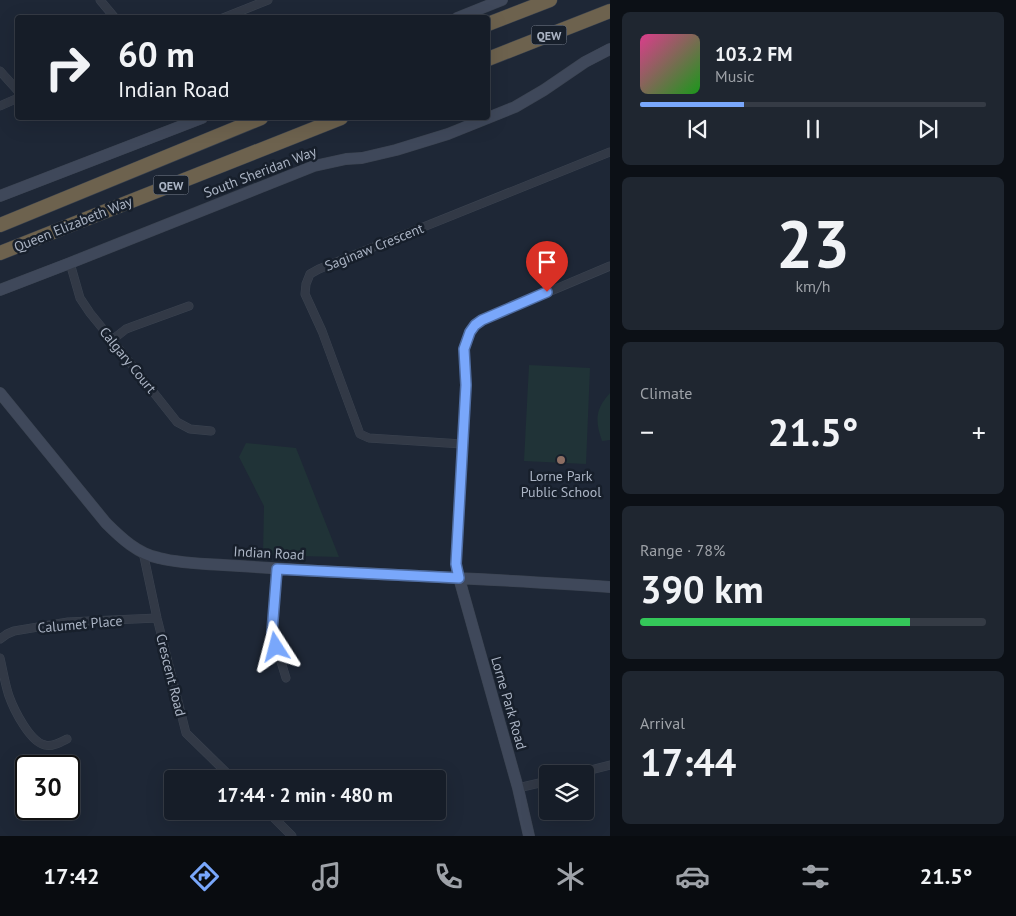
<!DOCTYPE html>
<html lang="en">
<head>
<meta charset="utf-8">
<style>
	:root { --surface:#161d28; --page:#1f2630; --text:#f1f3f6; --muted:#9ea2a8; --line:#353b45; --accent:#79a7fb }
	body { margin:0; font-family:"PT Sans",sans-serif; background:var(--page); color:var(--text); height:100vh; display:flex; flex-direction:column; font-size:19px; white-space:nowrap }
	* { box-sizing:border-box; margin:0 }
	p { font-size:16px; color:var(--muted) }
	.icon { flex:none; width:28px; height:28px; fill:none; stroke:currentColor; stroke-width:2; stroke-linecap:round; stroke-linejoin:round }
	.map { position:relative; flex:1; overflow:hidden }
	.panel { display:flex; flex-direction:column; gap:12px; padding:12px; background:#0c1016; width:406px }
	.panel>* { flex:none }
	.hud { position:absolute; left:15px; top:15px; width:475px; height:105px; border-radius:5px; box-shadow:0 5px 20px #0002,0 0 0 1px var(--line); background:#161d28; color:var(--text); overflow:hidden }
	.tools { position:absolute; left:539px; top:765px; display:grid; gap:10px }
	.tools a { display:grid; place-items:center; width:55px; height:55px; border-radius:5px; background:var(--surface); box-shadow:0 5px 20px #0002,0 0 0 1px var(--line); font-size:25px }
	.speed { position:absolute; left:15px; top:755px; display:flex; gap:10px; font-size:25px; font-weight:700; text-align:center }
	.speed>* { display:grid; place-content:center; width:65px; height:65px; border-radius:50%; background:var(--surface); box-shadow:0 5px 20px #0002,0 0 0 1px var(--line); line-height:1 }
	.speed .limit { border:2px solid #111; border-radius:8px; background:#fff; color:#111 }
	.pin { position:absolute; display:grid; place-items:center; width:42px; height:42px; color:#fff; margin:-51px -21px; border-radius:50% 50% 50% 0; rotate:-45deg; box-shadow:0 0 5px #0007 }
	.pin .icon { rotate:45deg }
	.me { position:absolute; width:55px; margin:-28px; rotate:351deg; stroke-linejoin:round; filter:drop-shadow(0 0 4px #0008) }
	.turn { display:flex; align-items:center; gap:18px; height:105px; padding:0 20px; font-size:22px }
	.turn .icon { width:65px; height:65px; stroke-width:2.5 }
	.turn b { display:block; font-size:35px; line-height:42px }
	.big { font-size:38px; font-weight:700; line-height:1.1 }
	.panel .widget { flex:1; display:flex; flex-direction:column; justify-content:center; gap:8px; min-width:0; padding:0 18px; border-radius:8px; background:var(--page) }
	.panel .dial { align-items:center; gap:0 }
	.dial b { font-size:65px; line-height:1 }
	.song { display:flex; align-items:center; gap:15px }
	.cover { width:60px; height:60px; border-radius:8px; background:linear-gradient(135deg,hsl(330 70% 55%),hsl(120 70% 35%)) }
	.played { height:5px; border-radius:2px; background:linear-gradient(90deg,var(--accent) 30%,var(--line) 30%) }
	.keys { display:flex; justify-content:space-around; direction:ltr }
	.heat { display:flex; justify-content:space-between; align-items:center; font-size:28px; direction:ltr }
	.charge { height:8px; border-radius:4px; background:linear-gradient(90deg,#34c759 78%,var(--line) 0) }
	.trip { position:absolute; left:164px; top:770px; width:282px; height:50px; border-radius:5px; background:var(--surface); box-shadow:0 5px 20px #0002,0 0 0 1px var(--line); font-weight:700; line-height:50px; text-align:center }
	.tabs { display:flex; height:80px; justify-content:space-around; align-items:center; background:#090c10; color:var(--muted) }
	.tabs .icon { width:35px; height:35px }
	.tabs .current { color:var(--accent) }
	.tabs b { font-size:22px; color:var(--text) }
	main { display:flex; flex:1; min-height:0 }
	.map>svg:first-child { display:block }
	.green { fill:#203337 }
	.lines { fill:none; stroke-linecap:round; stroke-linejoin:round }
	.street-casing { stroke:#3b4350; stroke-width:9 }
	.secondary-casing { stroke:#3b4350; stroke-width:12 }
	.highway-casing { stroke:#39414e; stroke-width:15 }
	.street { stroke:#323946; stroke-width:8 }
	.secondary { stroke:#3f485a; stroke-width:11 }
	.highway { stroke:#6d624e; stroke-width:14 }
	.route-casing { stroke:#4f6da3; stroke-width:12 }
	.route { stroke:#79a7fb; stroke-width:9 }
	.education-dot { fill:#8d6e63; stroke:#171f2b; stroke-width:2 }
	.labels { text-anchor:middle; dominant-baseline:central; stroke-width:5; stroke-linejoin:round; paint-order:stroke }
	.shield { fill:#171f2b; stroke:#7f8796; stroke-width:1 }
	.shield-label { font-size:12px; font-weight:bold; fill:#abb4c4 }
	.street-label { font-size:14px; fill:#abb4c4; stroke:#171f2b }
	.poi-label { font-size:14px; fill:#abb4c4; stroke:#171f2b }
</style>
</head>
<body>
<main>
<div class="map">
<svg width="610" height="836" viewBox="0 0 610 836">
	<rect width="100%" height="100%" fill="#1e2736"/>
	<path class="green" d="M529 365 590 368 586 464 524 461Z
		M610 393V440L602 441C595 421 595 409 610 393Z
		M246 443 296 448 339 557 263 555 264 506 239 457Z"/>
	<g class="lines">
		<defs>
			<path id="street" d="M100 0 115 18
				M223 18 268 0
				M0 71 18 91
				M0 106 18 98
				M70 263 80 298 90 313 112 340 177 422 190 429 211 431
				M112 340 126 329 134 326 189 306
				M462 444 369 438 360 434 322 331 305 294 306 284 310 274 319 269 610 152
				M143 552 157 618 186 733 233 779
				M277 569 272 632 286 678
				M459 578 456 564C459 507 462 449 465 391 466 376 462 356 466 341 469 332 474 325 482 320L610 266
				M0 639 7 634 14 631 68 622 157 618
				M0 658C3 671 5 684 9 696 14 710 30 742 45 745 52 747 61 742 67 739
				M575 774 610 765
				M518 788 548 781
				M267 811 292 836"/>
			<path id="secondary" d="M457 18 502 0
				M0 196 202 118
				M0 290 70 263 314 166 346 159 362 158 396 150 448 134 515 107 544 90 585 62 610 49
				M0 393 106 523C121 538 138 554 159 558 178 563 203 564 223 565 255 567 286 569 318 571 415 576 513 580 610 587
				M459 578 518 788 529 836"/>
			<path id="highway" d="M488 24 550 0
				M488 59 610 11
				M0 225 261 118
				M0 253 341 118"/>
		</defs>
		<use href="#street" class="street-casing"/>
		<use href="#secondary" class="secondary-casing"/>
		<use href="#highway" class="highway-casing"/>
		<use href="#street" class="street"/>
		<use href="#secondary" class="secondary"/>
		<use href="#highway" class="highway"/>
	</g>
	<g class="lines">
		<defs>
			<path id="route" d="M276 647 272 632 277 569 459 578 456 564 466 385 464 349 470 332 475 325 482 320 547 292"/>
		</defs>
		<use href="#route" class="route-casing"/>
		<use href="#route" class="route"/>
	</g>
	<circle class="education-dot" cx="561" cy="460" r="5"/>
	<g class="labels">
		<g class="shield">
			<rect x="531.5" y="25.5" width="35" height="19" rx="4"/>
			<rect x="153.5" y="175.5" width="35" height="19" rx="4"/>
		</g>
		<g class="shield-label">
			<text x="549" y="35">QEW</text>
			<text x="171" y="185">QEW</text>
		</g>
		<g class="street-label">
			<text transform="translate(260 172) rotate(-21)">South Sheridan Way</text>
			<text transform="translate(73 224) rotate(-22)">Queen Elizabeth Way</text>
			<text transform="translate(374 247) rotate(-22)">Saginaw Crescent</text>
			<text transform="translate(128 360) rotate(51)">Calgary Court</text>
			<text transform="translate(269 553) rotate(3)">Indian Road</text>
			<text transform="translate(80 624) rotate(-5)">Calumet Place</text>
			<text transform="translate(171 675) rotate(76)">Crescent Road</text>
			<text transform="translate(509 703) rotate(74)">Lorne Park Road</text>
		</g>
		<g class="poi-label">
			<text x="561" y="476">Lorne Park<tspan x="561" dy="16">Public School</tspan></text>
		</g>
	</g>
</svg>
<div class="tools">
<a><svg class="icon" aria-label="layers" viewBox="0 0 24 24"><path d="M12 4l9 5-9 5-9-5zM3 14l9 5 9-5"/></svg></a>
</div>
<div class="speed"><div class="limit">30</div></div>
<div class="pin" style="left:547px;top:292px;background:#d93025"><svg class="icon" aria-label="arrive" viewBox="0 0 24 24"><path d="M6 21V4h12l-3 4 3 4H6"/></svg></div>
<svg class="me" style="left:276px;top:647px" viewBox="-20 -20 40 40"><path d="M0-17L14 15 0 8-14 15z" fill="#79a7fb" stroke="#fff" stroke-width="4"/></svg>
<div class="trip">17:44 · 2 min · 480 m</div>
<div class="hud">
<div class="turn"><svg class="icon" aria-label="right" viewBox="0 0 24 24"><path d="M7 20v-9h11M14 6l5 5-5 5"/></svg><div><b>60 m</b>Indian Road</div></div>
</div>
</div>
<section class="panel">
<div class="widget">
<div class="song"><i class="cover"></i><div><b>103.2 FM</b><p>Music</p></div></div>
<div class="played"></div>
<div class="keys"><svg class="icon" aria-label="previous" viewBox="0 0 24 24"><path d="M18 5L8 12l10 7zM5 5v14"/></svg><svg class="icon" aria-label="pause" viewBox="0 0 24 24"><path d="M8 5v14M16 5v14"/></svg><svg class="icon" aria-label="next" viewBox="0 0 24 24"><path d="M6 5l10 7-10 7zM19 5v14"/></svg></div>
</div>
<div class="widget dial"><b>23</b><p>km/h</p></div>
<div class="widget"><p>Climate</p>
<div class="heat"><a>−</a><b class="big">21.5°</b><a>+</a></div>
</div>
<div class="widget"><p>Range · 78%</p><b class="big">390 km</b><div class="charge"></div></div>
<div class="widget"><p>Arrival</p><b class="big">17:44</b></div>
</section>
</main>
<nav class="tabs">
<b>17:42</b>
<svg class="icon current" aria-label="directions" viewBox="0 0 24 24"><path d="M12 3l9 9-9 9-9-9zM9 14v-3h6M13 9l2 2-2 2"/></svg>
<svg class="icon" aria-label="music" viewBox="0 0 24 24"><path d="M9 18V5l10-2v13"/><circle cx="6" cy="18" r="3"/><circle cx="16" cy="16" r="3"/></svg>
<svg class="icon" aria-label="phone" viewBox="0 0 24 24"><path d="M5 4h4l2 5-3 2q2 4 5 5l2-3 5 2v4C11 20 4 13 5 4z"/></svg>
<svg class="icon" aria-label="climate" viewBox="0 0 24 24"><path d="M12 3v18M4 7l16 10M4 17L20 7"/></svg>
<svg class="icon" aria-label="car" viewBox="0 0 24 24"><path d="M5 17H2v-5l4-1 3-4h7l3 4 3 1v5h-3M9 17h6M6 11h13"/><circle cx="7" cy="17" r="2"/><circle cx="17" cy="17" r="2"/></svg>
<svg class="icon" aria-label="filters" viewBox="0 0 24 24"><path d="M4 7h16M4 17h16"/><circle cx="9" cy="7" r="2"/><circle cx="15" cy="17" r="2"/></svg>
<b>21.5°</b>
</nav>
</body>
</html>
